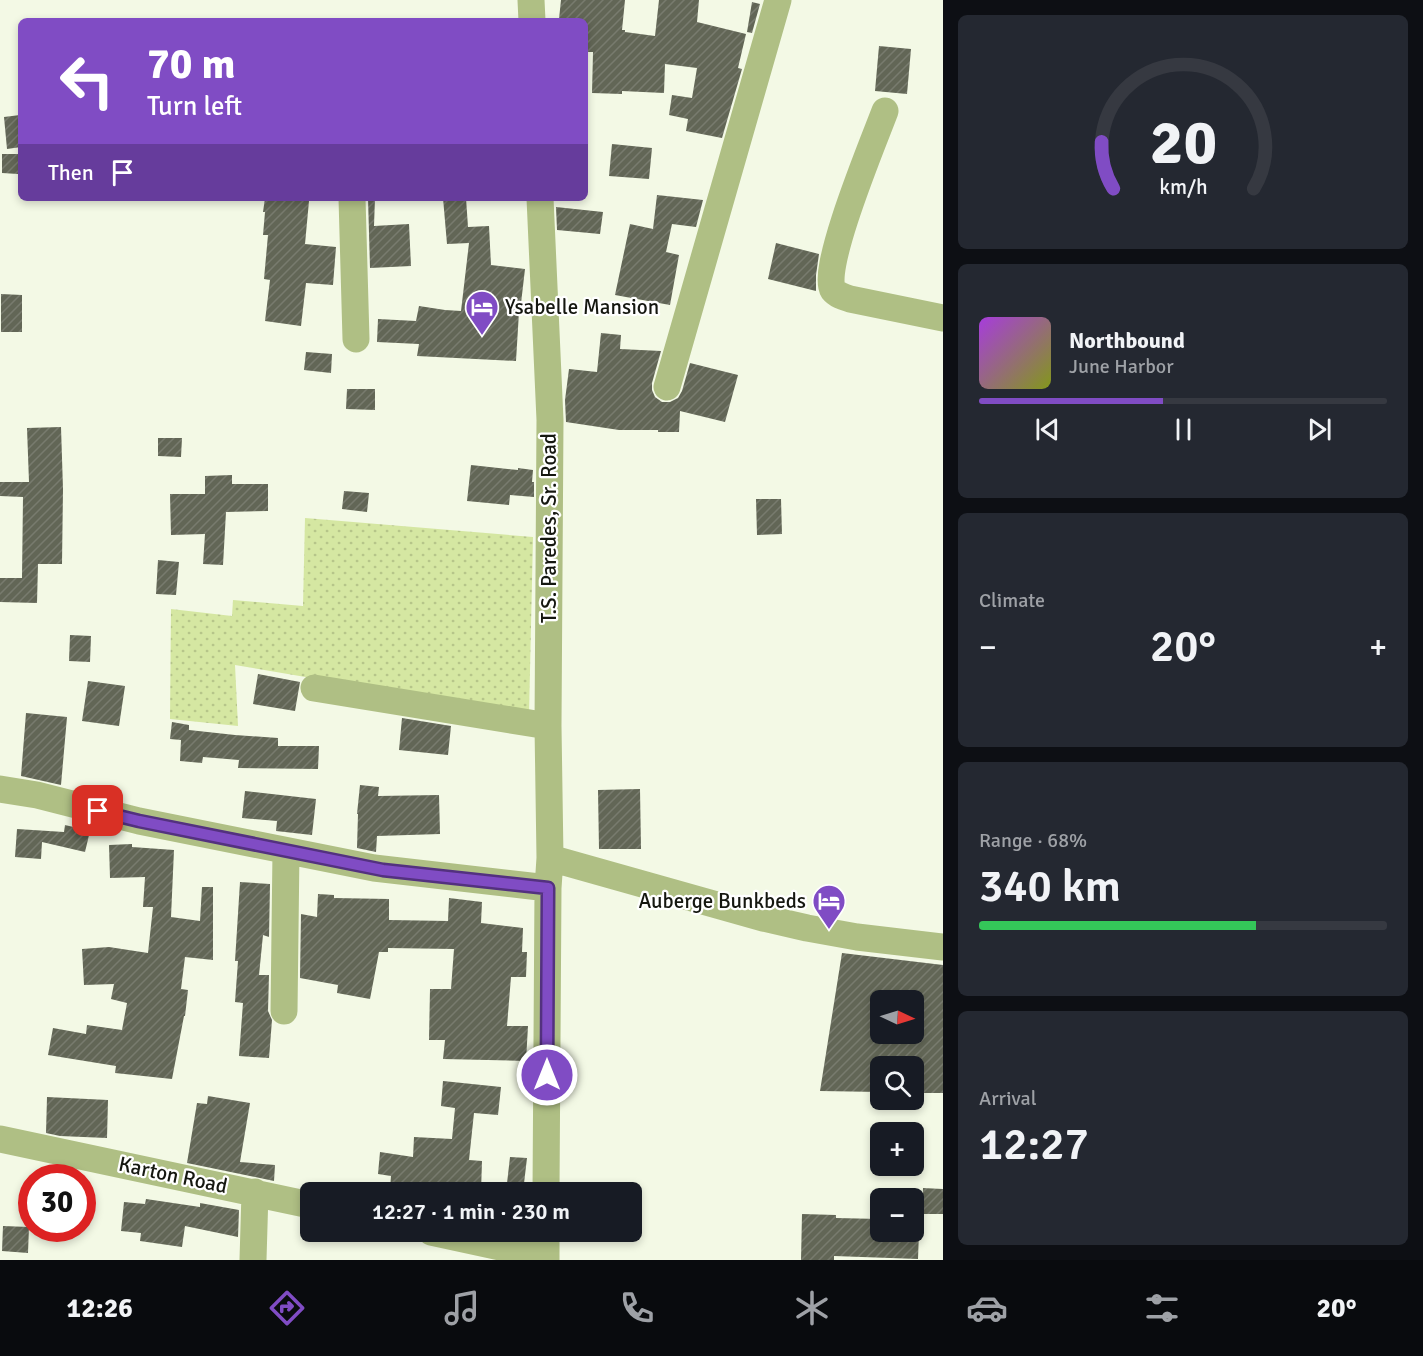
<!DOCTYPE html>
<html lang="en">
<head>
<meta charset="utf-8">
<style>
	:root { --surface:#171b24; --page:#242831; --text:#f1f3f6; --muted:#9ea1a6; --line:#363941; --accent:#804cc4 }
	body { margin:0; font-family:Signika,sans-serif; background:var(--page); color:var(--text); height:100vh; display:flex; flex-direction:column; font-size:22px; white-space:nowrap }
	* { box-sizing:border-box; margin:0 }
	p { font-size:20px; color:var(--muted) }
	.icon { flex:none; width:33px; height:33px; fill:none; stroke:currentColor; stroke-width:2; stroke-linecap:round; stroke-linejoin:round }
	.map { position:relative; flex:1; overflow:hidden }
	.panel { display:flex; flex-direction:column; gap:15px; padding:15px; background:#0d0f14; width:480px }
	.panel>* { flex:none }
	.banner { position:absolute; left:18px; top:18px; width:570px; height:183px; border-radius:9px; box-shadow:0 3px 9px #0003; background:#804cc4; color:#fff; overflow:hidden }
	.needle { width:39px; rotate:94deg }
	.tools { position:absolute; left:870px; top:990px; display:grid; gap:12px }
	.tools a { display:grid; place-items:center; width:54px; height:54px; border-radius:9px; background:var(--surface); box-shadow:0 3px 9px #0003; font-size:30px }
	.speed { position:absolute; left:18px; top:1164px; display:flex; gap:12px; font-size:30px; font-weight:700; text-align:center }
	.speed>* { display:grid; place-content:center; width:78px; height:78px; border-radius:50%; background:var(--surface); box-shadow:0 3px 9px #0003; line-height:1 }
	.speed .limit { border:9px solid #d22; background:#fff; color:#111 }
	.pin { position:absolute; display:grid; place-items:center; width:51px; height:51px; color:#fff; margin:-26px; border-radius:12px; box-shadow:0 3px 9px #0006 }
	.me { position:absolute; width:66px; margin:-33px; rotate:0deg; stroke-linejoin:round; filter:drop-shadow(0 0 4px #0008) }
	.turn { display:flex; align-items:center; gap:21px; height:126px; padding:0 30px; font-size:27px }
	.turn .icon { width:78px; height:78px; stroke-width:2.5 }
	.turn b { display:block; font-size:42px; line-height:51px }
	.then { display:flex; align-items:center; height:57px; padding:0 30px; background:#0003; gap:12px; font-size:22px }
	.big { font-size:45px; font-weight:600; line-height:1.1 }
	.panel .card { flex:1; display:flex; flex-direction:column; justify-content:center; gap:9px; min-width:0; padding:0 21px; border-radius:9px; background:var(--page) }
	.panel .dial { align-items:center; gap:0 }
	.dial svg { height:156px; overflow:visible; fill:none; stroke:var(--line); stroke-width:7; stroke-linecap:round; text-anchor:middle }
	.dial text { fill:var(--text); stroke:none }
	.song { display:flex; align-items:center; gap:18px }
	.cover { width:72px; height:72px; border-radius:9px; background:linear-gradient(135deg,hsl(280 70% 55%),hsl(70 70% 35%)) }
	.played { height:6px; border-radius:3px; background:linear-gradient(90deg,var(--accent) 45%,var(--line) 45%) }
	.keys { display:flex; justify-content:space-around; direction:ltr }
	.heat { display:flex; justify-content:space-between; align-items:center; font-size:33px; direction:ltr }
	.charge { height:9px; border-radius:4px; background:linear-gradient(90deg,#34c759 68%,var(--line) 0) }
	.trip { position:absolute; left:300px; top:1182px; width:342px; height:60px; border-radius:9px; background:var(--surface); box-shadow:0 3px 9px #0003; font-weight:600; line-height:60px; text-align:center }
	.dock { display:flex; height:96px; justify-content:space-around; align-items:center; background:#090b0e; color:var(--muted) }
	.dock .icon { width:42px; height:42px }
	.dock .on { color:var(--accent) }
	.dock b { font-size:27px; color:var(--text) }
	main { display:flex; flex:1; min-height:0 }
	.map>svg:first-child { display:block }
	.grass { fill:url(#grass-dots) }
	.building { fill:url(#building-hatch); fill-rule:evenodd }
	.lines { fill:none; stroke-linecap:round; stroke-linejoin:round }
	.minor { stroke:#afbf84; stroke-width:27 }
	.route-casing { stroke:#53317f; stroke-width:15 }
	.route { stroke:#804cc4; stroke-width:10 }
	.labels { text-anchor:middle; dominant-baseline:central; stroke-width:4.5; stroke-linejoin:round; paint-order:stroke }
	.poi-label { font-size:21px; fill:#151710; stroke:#fff; text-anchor:start }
	.street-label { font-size:21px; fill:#151710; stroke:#fff }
</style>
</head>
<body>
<main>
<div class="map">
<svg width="943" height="1260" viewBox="0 0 943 1260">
	<defs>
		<pattern id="grass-dots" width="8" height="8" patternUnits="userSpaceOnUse" patternTransform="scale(1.5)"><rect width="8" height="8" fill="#d5e7a2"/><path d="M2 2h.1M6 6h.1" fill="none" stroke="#b6c58a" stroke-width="1.8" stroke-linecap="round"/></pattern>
		<pattern id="building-hatch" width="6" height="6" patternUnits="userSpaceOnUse" patternTransform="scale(1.5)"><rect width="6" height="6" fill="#626656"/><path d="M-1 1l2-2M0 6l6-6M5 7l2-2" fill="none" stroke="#787b6e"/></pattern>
	</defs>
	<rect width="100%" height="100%" fill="#f3f9e5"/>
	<path class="grass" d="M305 518 533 537 529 715 235 665 238 726 170 719 171 609 232 616 233 600 303 606Z"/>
	<path class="building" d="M561 0H625L622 30H625V32L655 36 659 0H699L697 22 746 34 738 68 742 69 722 138 686 131 688 119 669 115 672 95 692 98 697 68 665 64 664 93 622 91V94L592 93 593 52H585V21L559 19Z
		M752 2 760 4 752 33 747 32Z
		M879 46 911 49 907 94 875 91Z
		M20 115 21 147 7 149 4 117Z
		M612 144 652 148 649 179 609 176Z
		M2 154H19L18 174 2 173Z
		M657 195 703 200 696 227 672 224 666 252 679 255 670 305 615 295 630 224 653 229Z
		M265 198H289L309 201 305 244 336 247 333 285 306 283 301 326 265 321 270 280 264 279 268 235H263L265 212H263Z
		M368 198H375L374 226 409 224 411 266 370 268Z
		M443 198H466L468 227 489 226 491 265 525 269 520 312H519L516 361 417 356 419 344 377 342 378 319 416 321 419 306 445 310 461 311 469 243 447 244Z
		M556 207 603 212 600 234 557 230Z
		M776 243 819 254 816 275V291L768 279Z
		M1 294 22 295V332H1Z
		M601 333 621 335 620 349 661 351 652 383V390L655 397 662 402H670L678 398 682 391 690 363 738 375 725 422 680 411 679 432H658V430H619L566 422 565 400 569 369 597 372Z
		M306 352 332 354 331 373 304 370Z
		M347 389H375V410L346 409Z
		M61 427 63 489 62 564H38L37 603 0 602V578H22L23 497 0 496V482H29L27 428Z
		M158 438H182L181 457 158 456Z
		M471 465 518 470V468L533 470 532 482H534V497L510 495 509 505 467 501Z
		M232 475V484H268V511L226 512 223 565 203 564 205 534 171 535 170 494H205V476Z
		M344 491 369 493 367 512 342 509Z
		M756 499H781L782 534 757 535Z
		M158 560 179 562 176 595 156 594Z
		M70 635 91 636 90 662 69 661Z
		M258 674 300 682 295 711 253 704Z
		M88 681 125 686 119 726 82 721Z
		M26 713 67 717 61 785 21 776Z
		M402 718 451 726 448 755 399 750Z
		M172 722 189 725V730L235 735 278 738V746H319L318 769 238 768 239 760 203 757 202 763 180 761 181 740 170 739Z
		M360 785 379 787 378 796 439 795 440 834 377 836 376 852 357 848 358 814H357Z
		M640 789 641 849H599L598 790Z
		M245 791 316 799 312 835 276 831 277 821 242 818Z
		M65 825 90 831 85 852 42 842 41 859 15 857 17 829 64 832Z
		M132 844V847L174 850 171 917 200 921 202 887H213V960L185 957 181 989 188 990 185 1016H184L172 1079 115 1073 116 1066 48 1055 53 1028 86 1034 87 1025 122 1030 127 1003 111 999 114 984 84 985 82 949 109 947 148 953 153 907H143L145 877 110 878 109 845Z
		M240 882 270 884 269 937 263 935 259 975H269L268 1011 272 1020 269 1058 239 1056 243 1003 235 1002 238 961H235Z
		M318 894 334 895V898L389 899V920L448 921 449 898 482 902 481 923 523 928 522 952H527L526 977H511L507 1026H528L526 1061 443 1059 445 1040H429L430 989H451L454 949 388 948V952H379L370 999 337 993 338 985 300 978 301 914 317 917Z
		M842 953 943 965V1093H914V1066H880V1092L820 1091ZM880 1000H914V1034H880Z
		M443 1081 501 1087 498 1115 474 1113 469 1160 482 1161 481 1192H405V1191L390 1190 391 1176 378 1174 380 1152 413 1157 414 1137 452 1139 455 1108 441 1106Z
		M208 1096 250 1103 240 1162 275 1165 274 1181 187 1163 197 1103 207 1104Z
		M47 1097 108 1100 107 1138 60 1136 46 1133Z
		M510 1157 527 1158 523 1192H506Z
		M923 1188 943 1189V1214H922Z
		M146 1199 200 1207V1203L239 1210 238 1237 185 1226 182 1247 140 1241 141 1233 121 1231 124 1202 145 1204Z
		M802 1214 836 1215V1218L880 1219V1232H919L918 1259 834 1256V1260H801Z
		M3 1226 29 1227 28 1253 2 1251Z"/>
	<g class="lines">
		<path class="minor" d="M531 0 532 21
			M885 111C875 138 820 269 833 290 837 295 844 297 850 299L943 318
			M352 198 356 339
			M540 198 550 420 548 726 550 858 548 888 546 1192
			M667 387 778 0
			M314 688 548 726
			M0 789 37 795 139 821 374 868 548 888
			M550 858 763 918 807 928 857 937 943 947
			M284 1011 286 851
			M0 1139 310 1205
			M431 1232 546 1257
			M253 1260 255 1192
			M546 1260V1232"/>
	</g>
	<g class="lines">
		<defs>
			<path id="route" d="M98 811 139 821 383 870 548 888 547 1075"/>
		</defs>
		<use href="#route" class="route-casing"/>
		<use href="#route" class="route"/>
	</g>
	<defs>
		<symbol id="hotel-pin" viewBox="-11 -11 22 30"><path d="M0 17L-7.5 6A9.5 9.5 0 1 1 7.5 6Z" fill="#804cc4" stroke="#fff"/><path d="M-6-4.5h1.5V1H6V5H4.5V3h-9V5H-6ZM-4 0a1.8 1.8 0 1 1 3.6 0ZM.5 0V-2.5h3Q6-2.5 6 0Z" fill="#fff"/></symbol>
	</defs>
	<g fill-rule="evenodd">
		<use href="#hotel-pin" x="463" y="288" width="38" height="52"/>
		<use href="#hotel-pin" x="810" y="882" width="38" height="52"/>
	</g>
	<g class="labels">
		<g class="poi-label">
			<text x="505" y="307">Ysabelle Mansion</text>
			<text x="806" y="901" text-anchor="end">Auberge Bunkbeds</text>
		</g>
		<g class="street-label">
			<text transform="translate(549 528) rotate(-90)">T.S. Paredes, Sr. Road</text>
			<text transform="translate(173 1175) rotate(12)">Karton Road</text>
		</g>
	</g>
</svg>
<div class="tools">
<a><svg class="needle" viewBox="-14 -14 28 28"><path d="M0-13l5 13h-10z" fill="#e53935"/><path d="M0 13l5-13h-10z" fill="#9ea1a6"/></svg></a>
<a><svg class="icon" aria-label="search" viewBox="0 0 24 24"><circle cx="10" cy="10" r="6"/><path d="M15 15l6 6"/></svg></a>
<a>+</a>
<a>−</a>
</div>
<div class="speed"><div class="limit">30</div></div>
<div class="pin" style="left:98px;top:811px;background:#d93025"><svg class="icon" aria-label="arrive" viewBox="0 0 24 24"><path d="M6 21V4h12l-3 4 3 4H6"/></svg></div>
<svg class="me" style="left:547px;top:1075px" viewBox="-20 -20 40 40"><circle r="17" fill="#804cc4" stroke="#fff" stroke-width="3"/><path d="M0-11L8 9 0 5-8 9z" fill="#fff"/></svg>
<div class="trip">12:27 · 1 min · 230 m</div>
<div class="banner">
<div class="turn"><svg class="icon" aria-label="left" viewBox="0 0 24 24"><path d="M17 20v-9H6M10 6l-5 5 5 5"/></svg><div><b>70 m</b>Turn left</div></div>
<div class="then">Then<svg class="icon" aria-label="arrive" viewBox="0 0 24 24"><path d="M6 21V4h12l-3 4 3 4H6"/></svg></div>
</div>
</div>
<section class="panel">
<div class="card dial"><svg viewBox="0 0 100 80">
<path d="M14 69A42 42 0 1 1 86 69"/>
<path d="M14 69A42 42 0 0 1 8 45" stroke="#804cc4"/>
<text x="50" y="56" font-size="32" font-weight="700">20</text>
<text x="50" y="72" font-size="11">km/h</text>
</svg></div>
<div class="card">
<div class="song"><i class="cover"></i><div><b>Northbound</b><p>June Harbor</p></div></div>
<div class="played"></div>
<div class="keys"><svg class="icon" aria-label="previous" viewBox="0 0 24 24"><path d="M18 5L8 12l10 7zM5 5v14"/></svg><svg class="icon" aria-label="pause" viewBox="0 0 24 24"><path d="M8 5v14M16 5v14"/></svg><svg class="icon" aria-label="next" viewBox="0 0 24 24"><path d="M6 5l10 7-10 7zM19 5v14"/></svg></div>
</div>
<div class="card"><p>Climate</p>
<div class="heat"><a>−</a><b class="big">20°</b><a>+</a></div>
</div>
<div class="card"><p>Range · 68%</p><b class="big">340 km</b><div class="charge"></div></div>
<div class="card"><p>Arrival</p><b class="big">12:27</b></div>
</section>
</main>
<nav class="dock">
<b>12:26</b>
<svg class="icon on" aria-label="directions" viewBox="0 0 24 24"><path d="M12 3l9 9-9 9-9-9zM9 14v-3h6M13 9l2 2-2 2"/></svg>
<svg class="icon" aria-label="music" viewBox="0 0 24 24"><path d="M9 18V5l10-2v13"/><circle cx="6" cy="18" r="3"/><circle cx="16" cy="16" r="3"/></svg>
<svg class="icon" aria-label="phone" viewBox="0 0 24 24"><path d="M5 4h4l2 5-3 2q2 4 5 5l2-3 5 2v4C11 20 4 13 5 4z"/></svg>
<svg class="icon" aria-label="climate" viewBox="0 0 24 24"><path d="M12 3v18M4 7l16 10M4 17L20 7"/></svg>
<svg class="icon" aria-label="car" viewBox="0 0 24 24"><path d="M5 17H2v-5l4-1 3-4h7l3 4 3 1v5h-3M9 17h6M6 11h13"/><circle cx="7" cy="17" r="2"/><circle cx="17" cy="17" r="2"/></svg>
<svg class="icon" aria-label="filters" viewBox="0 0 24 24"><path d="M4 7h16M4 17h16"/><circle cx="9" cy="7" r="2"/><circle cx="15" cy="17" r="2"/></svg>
<b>20°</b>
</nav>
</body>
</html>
